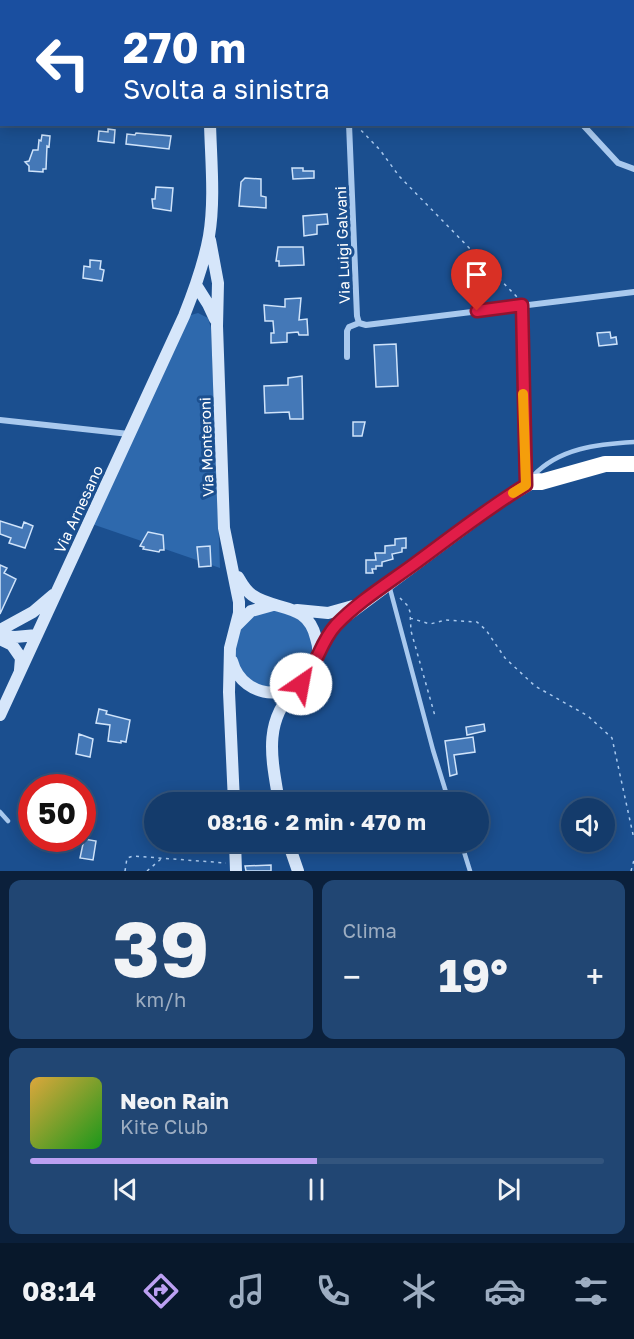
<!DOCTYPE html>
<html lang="it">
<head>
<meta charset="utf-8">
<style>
	:root { --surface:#143b6b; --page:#214673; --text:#f1f3f6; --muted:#9dadc1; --line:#33557e; --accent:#bca0f2 }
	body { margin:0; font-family:"Golos Text",sans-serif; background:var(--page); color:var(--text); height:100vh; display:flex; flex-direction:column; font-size:22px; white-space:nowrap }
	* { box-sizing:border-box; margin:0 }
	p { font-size:20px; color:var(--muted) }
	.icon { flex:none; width:33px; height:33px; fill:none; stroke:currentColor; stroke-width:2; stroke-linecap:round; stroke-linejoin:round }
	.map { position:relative; height:871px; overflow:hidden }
	.details { display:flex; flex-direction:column; gap:9px; padding:9px; background:#0b203b; flex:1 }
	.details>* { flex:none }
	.banner { position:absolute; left:0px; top:0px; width:634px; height:126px; box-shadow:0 3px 15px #0003,0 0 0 2px var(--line); background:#1a4fa0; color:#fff; overflow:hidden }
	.tools { position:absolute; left:561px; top:798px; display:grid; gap:12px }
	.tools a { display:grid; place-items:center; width:54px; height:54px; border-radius:50%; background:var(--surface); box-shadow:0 3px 15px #0003,0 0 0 2px var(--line); font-size:30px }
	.speed { position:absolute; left:18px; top:774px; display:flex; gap:12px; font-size:30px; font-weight:700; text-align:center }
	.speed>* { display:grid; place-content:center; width:78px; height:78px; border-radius:50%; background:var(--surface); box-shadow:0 3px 15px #0003,0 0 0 2px var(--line); line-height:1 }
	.speed .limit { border:9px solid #d22; background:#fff; color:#111 }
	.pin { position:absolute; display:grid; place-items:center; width:51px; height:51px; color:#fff; margin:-62px -26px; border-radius:50% 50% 50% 0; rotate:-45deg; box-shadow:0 0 6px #0007 }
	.pin .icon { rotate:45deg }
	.me { position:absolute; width:66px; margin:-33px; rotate:33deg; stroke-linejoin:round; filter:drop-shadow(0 0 4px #0008) }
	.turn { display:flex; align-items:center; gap:21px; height:126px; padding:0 24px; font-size:27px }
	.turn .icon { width:78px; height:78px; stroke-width:2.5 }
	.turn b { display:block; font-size:42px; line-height:51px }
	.big { font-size:45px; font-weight:700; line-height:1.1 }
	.details .tile { flex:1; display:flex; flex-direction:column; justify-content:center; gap:9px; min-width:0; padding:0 21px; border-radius:12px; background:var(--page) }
	.details .dial { align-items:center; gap:0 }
	.dial b { font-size:78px; line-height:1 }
	.song { display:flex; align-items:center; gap:18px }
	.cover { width:72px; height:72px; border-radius:9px; background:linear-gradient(135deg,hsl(40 70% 55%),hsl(120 70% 35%)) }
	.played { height:6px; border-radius:3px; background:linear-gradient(90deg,var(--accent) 50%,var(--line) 50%) }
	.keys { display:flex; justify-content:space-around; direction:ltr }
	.heat { display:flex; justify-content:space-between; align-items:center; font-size:33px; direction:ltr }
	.details .tiles { flex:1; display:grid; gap:9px; grid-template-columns:1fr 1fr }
	.tile:last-child { grid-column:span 2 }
	.trip { position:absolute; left:144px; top:792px; width:345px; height:60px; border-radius:30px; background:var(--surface); box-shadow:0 3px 15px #0003,0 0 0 2px var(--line); font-weight:700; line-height:60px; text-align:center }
	.dock { display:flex; height:96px; justify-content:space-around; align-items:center; background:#08182b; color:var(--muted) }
	.dock .icon { width:42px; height:42px }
	.dock .current { color:var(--accent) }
	.dock b { font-size:27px; color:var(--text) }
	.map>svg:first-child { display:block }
	.green { fill:#2e69ad }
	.building { fill:#4478b7; stroke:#cfe3fa; stroke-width:1.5 }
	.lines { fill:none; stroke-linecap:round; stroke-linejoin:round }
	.path { stroke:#a9c9ee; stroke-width:1.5; stroke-dasharray:3 4.5; stroke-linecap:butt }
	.lane { stroke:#a9c9ee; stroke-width:4.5 }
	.street { stroke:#a9c9ee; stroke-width:6 }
	.secondary { stroke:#d6e6fa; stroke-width:12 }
	.highway { stroke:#fff; stroke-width:16 }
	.route-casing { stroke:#92132f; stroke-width:15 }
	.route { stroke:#e11d48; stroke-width:10 }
	.slow { stroke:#f59e0b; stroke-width:10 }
	.labels { text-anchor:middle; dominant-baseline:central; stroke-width:6; stroke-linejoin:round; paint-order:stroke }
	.street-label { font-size:15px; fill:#fff; stroke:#1b4f8f }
</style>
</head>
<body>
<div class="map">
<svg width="634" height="871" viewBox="0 0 634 871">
	<rect width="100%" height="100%" fill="#1b4f8f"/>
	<path class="green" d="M198 313 208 318 211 328 220 568 92 524 187 318 191 315Z
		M235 649a39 39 0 1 1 78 0a39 39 0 1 1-78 0Z"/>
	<path class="building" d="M108 129 115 130 114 143 98 141 99 131 108 132Z
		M136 133 171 136 169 149 126 144 127 134 135 135Z
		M42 135 50 136 49 147 47 146 46 169H43V172L29 171V166L25 162 29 161 33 150H38L39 140 41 141Z
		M292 168H303V171H314V178L293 179Z
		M245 178 261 179V196L266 197V208L239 206 241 182Z
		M156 187 173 188 171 211 153 208 152 199H155Z
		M327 214 328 224 317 225V234L304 236 303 216Z
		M278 247H303L304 265 279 266V261H276Z
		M90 260 101 261 100 269 104 270 102 281 83 278 84 266 90 267Z
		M301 298 299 320 307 319 308 335H299L298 332 287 333V342L271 343V333H274L273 321H265L264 305 285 307V299Z
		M610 332 611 338 616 337 617 344 599 346 597 333Z
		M396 344 398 386 376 387 374 345Z
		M302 376 303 419H290L289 412 265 413 264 386 288 385V378Z
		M353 422H365L362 436H353Z
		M0 521 22 528 24 522 33 526 25 548 9 543 11 538 0 534Z
		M148 532 163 535 164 550H160L159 552 143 549 144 547 140 546Z
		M406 538V548H402V552L392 554 393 559 382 562V566H376V569H372L373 573H366V560H376L375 553H385V546L395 545V539Z
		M210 546 211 566 199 567 197 547Z
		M0 565 7 568 4 573 16 579 0 614Z
		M99 709 107 711 106 714 130 720 126 742 121 741V743L108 741 110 725 96 723Z
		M484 724 485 731 467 735 466 727Z
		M79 734 93 739 90 757 76 754Z
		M473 737 475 752 454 755 457 774 450 776 445 741Z
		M84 839 96 841 93 860 80 858Z
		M271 865V871H246L245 866Z"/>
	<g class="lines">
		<path class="path" d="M413 0V2
			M333 2 334 0
			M356 125 380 150 399 176 518 298
			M400 598 408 606 410 612 411 631 435 716
			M410 618 430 624 446 620 477 622 486 630 505 658 535 686 588 716 612 738 634 839
			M125 871 127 858 133 856 226 863
			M147 871 161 859
			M631 871 634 860"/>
		<path class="lane" d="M89 0 104 2
			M0 49H2
			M533 476C559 448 598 444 634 442
			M389 585 433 750 449 802
			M0 812 8 821
			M461 842 470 871"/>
		<path class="street" d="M561 2 565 0
			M582 124 618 163 634 169
			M522 305 526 485
			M359 323 366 325 634 292
			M347 357V331L349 327 359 323 357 316 349 124
			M0 420 129 434"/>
		<path class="secondary" d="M205 0V2
			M210 240 218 283 217 326 224 528 239 602V613L230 648 229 692 234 802
			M196 285 208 304 215 319
			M297 610 328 613 353 606
			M237 625 251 611 273 605
			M0 630 33 612 53 595
			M1 636 15 637 37 635
			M0 639 12 645 21 658 20 670
			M232 661C243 702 300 703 315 665 319 657 319 647 316 638 307 601 276 612 252 595 245 590 242 584 238 577
			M315 664 328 635 344 618 501 501 539 479
			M0 715 184 316C194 291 204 264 209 236 215 200 211 161 210 124
			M279 802C272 760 262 721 296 689
			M235 842 236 871
			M288 842 298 871"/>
		<path class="highway" d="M533 482H541L605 464H634"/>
	</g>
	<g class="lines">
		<defs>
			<path id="route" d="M301 684C317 666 320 642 336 625 358 602 387 584 413 565 450 538 486 509 526 485L522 305 477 311"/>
		</defs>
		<use href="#route" class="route-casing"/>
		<use href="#route" class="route"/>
		<path class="slow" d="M513 493 526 485 523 394"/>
	</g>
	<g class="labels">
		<g class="street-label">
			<text transform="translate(342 245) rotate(-92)">Via Luigi Galvani</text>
			<text transform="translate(206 447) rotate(-92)">Via Monteroni</text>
			<text transform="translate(78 509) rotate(-65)">Via Arnesano</text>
		</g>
	</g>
</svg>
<div class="tools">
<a><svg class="icon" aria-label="sound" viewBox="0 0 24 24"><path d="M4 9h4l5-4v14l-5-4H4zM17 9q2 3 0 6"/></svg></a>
</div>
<div class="speed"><div class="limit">50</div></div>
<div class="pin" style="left:477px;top:311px;background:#d93025"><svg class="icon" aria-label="arrive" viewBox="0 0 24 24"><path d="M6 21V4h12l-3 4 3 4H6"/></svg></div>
<svg class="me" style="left:301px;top:684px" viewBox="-20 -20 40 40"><circle r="19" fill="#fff"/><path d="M0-13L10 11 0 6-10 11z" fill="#e11d48"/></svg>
<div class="trip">08:16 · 2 min · 470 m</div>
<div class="banner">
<div class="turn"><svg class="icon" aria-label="left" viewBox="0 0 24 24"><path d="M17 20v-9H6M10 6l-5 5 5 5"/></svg><div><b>270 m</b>Svolta a sinistra</div></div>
</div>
</div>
<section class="details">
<div class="tiles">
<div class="tile dial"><b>39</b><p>km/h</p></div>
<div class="tile"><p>Clima</p>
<div class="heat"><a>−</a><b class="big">19°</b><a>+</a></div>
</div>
<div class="tile">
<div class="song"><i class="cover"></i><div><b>Neon Rain</b><p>Kite Club</p></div></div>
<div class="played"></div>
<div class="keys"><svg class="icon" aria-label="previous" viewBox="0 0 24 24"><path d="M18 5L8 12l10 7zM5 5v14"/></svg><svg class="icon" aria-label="pause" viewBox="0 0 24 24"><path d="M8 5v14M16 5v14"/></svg><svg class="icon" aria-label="next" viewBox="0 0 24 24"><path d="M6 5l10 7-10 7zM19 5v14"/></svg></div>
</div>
</div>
</section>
<nav class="dock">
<b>08:14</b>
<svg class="icon current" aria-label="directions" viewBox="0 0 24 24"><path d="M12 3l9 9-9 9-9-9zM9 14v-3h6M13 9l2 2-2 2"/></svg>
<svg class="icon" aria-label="music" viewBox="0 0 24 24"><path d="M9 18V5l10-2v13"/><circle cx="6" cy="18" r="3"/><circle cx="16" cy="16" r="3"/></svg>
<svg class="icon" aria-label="phone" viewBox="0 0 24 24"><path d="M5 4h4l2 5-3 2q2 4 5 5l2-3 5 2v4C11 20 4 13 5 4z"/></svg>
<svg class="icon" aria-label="climate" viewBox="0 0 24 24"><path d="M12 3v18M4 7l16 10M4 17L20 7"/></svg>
<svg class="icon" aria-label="car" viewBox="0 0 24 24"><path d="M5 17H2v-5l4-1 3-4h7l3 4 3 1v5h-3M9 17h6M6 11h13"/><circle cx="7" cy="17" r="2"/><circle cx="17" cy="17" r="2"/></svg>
<svg class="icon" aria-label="filters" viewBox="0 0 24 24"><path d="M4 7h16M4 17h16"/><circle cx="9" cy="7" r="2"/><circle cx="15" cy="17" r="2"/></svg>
</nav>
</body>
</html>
